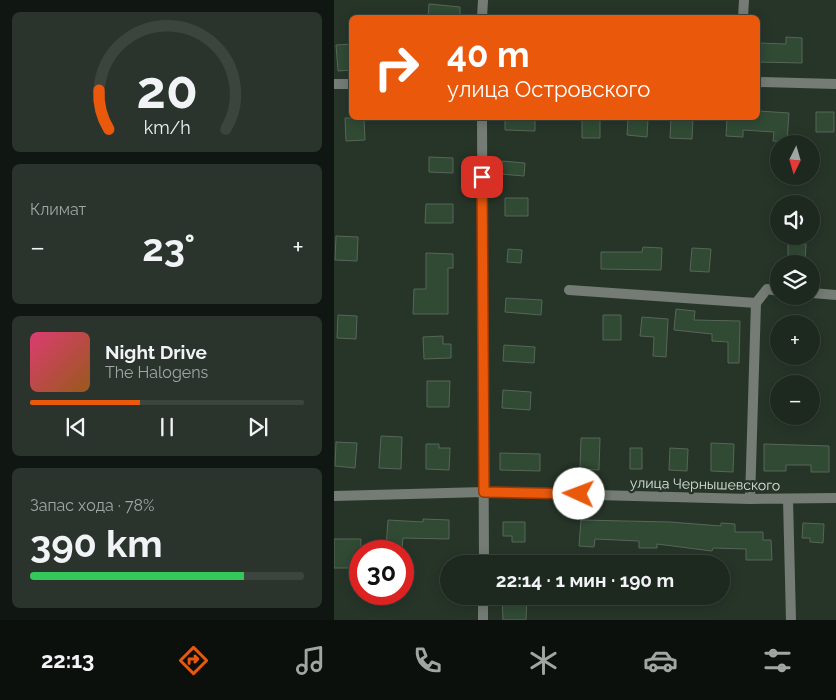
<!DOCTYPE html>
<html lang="ru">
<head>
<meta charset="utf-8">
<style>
	:root { --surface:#1d281f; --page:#2a342c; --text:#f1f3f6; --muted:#a0a6a4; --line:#3b443d; --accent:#ea580c }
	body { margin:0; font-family:Raleway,sans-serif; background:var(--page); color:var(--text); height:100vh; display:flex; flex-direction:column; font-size:19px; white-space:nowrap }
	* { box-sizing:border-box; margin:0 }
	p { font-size:16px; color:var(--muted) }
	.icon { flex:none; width:28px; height:28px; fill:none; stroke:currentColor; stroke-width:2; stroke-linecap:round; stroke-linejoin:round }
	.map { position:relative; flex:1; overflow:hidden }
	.details { display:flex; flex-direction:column; gap:12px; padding:12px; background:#101611; width:334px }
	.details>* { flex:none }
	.guide { position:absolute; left:15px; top:15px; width:411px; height:105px; border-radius:8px; box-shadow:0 2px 12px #0003,0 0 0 1px var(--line); background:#ea580c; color:#fff; overflow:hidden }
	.needle { width:32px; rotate:185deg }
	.tools { position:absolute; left:436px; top:135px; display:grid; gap:10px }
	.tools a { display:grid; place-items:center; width:50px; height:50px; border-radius:50%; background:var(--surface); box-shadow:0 2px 12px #0003,0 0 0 1px var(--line); font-size:25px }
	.speed { position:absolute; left:15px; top:540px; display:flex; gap:10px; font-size:25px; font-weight:700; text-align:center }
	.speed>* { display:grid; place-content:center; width:65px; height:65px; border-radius:50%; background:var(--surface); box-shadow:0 2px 12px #0003,0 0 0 1px var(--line); line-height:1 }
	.speed .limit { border:8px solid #d22; background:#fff; color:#111 }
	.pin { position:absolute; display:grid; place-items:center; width:42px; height:42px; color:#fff; margin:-21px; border-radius:10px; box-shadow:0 2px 8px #0006 }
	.me { position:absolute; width:55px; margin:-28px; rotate:272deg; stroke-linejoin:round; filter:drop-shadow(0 0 4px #0008) }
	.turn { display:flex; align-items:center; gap:18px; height:105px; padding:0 15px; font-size:22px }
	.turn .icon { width:65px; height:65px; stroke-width:2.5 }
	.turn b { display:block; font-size:35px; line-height:42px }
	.big { font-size:38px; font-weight:700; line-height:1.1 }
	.details .tile { flex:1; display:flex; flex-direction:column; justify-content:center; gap:8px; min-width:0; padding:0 18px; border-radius:8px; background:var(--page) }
	.details .dial { align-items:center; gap:0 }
	.dial svg { height:130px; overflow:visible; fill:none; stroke:var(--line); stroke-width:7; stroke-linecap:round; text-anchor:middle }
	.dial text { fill:var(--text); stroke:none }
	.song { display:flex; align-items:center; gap:15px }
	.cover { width:60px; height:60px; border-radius:8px; background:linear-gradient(135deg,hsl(340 70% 55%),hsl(30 70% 35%)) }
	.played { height:5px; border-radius:2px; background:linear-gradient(90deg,var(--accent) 40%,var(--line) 40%) }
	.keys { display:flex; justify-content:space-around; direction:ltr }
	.heat { display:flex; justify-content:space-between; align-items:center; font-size:28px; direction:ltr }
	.charge { height:8px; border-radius:4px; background:linear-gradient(90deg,#34c759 78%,var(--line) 0) }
	.trip { position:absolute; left:106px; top:555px; width:290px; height:50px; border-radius:25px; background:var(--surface); box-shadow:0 2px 12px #0003,0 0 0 1px var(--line); font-weight:700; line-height:50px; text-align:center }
	.tabs { display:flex; height:80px; justify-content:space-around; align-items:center; background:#0c100c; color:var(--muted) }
	.tabs .icon { width:35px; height:35px }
	.tabs .selected { color:var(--accent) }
	.tabs b { font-size:22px; color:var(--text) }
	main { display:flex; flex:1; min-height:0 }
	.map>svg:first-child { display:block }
	.building { fill:#304a34; stroke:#576659 }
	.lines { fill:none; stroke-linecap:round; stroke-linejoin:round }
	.minor { stroke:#757c75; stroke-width:10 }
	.route-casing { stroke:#983908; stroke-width:12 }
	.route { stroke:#ea580c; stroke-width:9 }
	.labels { text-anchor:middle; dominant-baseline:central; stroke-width:5; stroke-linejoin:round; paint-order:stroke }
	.street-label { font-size:14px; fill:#d7e0d8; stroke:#273529 }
</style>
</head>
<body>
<main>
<section class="details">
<div class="tile dial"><svg viewBox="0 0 100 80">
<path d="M14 69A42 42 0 1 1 86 69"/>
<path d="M14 69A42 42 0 0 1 8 45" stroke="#ea580c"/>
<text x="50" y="56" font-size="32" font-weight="700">20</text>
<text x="50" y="72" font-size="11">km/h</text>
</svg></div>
<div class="tile"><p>Климат</p>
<div class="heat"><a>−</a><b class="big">23°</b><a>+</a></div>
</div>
<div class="tile">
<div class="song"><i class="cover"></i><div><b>Night Drive</b><p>The Halogens</p></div></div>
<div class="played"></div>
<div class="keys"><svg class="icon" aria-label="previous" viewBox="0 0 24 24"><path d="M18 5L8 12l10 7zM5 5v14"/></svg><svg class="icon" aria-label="pause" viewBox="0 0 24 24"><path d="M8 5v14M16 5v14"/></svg><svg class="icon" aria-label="next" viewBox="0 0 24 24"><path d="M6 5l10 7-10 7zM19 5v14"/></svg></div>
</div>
<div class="tile"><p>Запас хода · 78%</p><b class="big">390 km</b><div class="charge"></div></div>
</section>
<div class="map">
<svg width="503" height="620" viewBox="0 0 503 620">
	<rect width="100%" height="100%" fill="#273529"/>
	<path class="building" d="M95 4 126 7V18H94Z
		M452 37 468 38V63L424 62V43L452 44Z
		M18 44V70L4 71 2 45Z
		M424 111 455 113 453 142 439 141 440 132 409 130V137L392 136 393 118H424Z
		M482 112H500V132H482Z
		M11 118H30L31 140 12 141Z
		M171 118H201V131L171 130Z
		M248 118H266V138H248Z
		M294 118H314L313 137 293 135Z
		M337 118H359L358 139 336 138Z
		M95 157 119 158V173L95 172Z
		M168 161 191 163 190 176 166 174Z
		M171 198H194V216H171Z
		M92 204H119V223H91Z
		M2 236 24 237 23 261 1 260Z
		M454 244H472L471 264H454Z
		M309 247 328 248 327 270 267 269V252H308Z
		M358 248 377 249 375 272 356 271Z
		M174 249 188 250 187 263 173 262Z
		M92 253 119 254V268H114V314H79L80 289H92Z
		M172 298 208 300 207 315 171 312Z
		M342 309 361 311 360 320 406 321 405 363H394V342L378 341V334L340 330Z
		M4 315 23 316 22 339 3 338Z
		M269 315H287V340H269Z
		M308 317 334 319 332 357 319 356 320 337 306 336Z
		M109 336V344H117V358L90 359 89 337Z
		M170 345 201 347 200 363 169 361Z
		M93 381H116L115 407H93Z
		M169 390 197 392 196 410 168 408Z
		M47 436 68 437 67 469 45 468Z
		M247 438H266L265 470 246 469Z
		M2 442 23 443 21 468 1 466Z
		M377 443 400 444 399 472 377 471Z
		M92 444H105V448H116L115 470 92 469Z
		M430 444 495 446V472H477V465H452V471H430Z
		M296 448H308V469H296Z
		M336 448 354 449 353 471 335 470Z
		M166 453 206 454V471L166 470Z
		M89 519 115 520V539L69 538 68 549 52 548 54 520 89 522Z
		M247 520 336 522 387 526V523L401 524V532H429V540H437L438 560H412V549L379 548 378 551 323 544V548H305V541L261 539 260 547 245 546Z
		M169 522H191V542H178V536H169Z
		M469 523 490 524 489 543 476 542V538H468Z
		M0 539H27L26 568H0Z
		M168 596H193L192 620H169Z"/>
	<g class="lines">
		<path class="minor" d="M148 18 149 0
			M409 18 410 0
			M424 82 503 84
			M0 84H18
			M148 118 150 564
			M235 290 422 303 433 289 445 291
			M478 293 503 295
			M0 496 150 492 416 499 503 498
			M416 499 422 303
			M454 499 457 620
			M149 620V596"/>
	</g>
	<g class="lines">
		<defs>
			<path id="route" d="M148 177 150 492 245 494"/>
		</defs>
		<use href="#route" class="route-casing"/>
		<use href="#route" class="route"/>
	</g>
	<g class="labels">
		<g class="street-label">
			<text transform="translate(371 484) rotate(1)">улица Чернышевского</text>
		</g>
	</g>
</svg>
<div class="tools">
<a><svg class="needle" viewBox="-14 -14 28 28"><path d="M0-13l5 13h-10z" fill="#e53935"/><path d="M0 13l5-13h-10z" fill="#a0a6a4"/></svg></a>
<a><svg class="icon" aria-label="sound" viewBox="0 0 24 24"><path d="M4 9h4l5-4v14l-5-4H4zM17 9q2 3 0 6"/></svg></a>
<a><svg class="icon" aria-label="layers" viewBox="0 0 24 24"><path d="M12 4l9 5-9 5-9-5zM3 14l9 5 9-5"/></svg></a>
<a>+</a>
<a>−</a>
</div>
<div class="speed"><div class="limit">30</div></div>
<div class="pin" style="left:148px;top:177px;background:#d93025"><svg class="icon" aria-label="arrive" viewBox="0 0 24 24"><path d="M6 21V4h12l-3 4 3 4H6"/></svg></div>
<svg class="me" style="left:245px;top:494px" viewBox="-20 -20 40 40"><circle r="19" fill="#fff"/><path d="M0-13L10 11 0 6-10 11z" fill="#ea580c"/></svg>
<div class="trip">22:14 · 1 мин · 190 m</div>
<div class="guide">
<div class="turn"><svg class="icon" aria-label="right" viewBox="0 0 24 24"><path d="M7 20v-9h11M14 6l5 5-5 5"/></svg><div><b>40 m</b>улица Островского</div></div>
</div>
</div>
</main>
<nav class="tabs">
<b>22:13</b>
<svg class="icon selected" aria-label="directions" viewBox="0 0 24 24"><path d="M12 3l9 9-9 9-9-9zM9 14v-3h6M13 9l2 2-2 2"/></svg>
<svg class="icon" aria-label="music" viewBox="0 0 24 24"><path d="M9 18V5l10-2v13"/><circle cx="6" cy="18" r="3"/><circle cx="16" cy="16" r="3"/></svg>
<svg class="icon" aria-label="phone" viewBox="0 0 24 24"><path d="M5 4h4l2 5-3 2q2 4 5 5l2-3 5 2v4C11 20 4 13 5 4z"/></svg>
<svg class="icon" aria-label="climate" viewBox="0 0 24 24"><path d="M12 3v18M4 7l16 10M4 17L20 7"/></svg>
<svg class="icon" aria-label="car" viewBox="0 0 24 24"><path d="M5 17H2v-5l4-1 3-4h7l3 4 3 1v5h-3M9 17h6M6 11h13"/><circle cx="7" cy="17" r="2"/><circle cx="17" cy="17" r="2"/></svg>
<svg class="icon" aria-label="filters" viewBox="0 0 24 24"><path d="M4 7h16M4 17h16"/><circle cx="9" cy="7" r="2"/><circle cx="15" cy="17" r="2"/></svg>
</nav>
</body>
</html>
